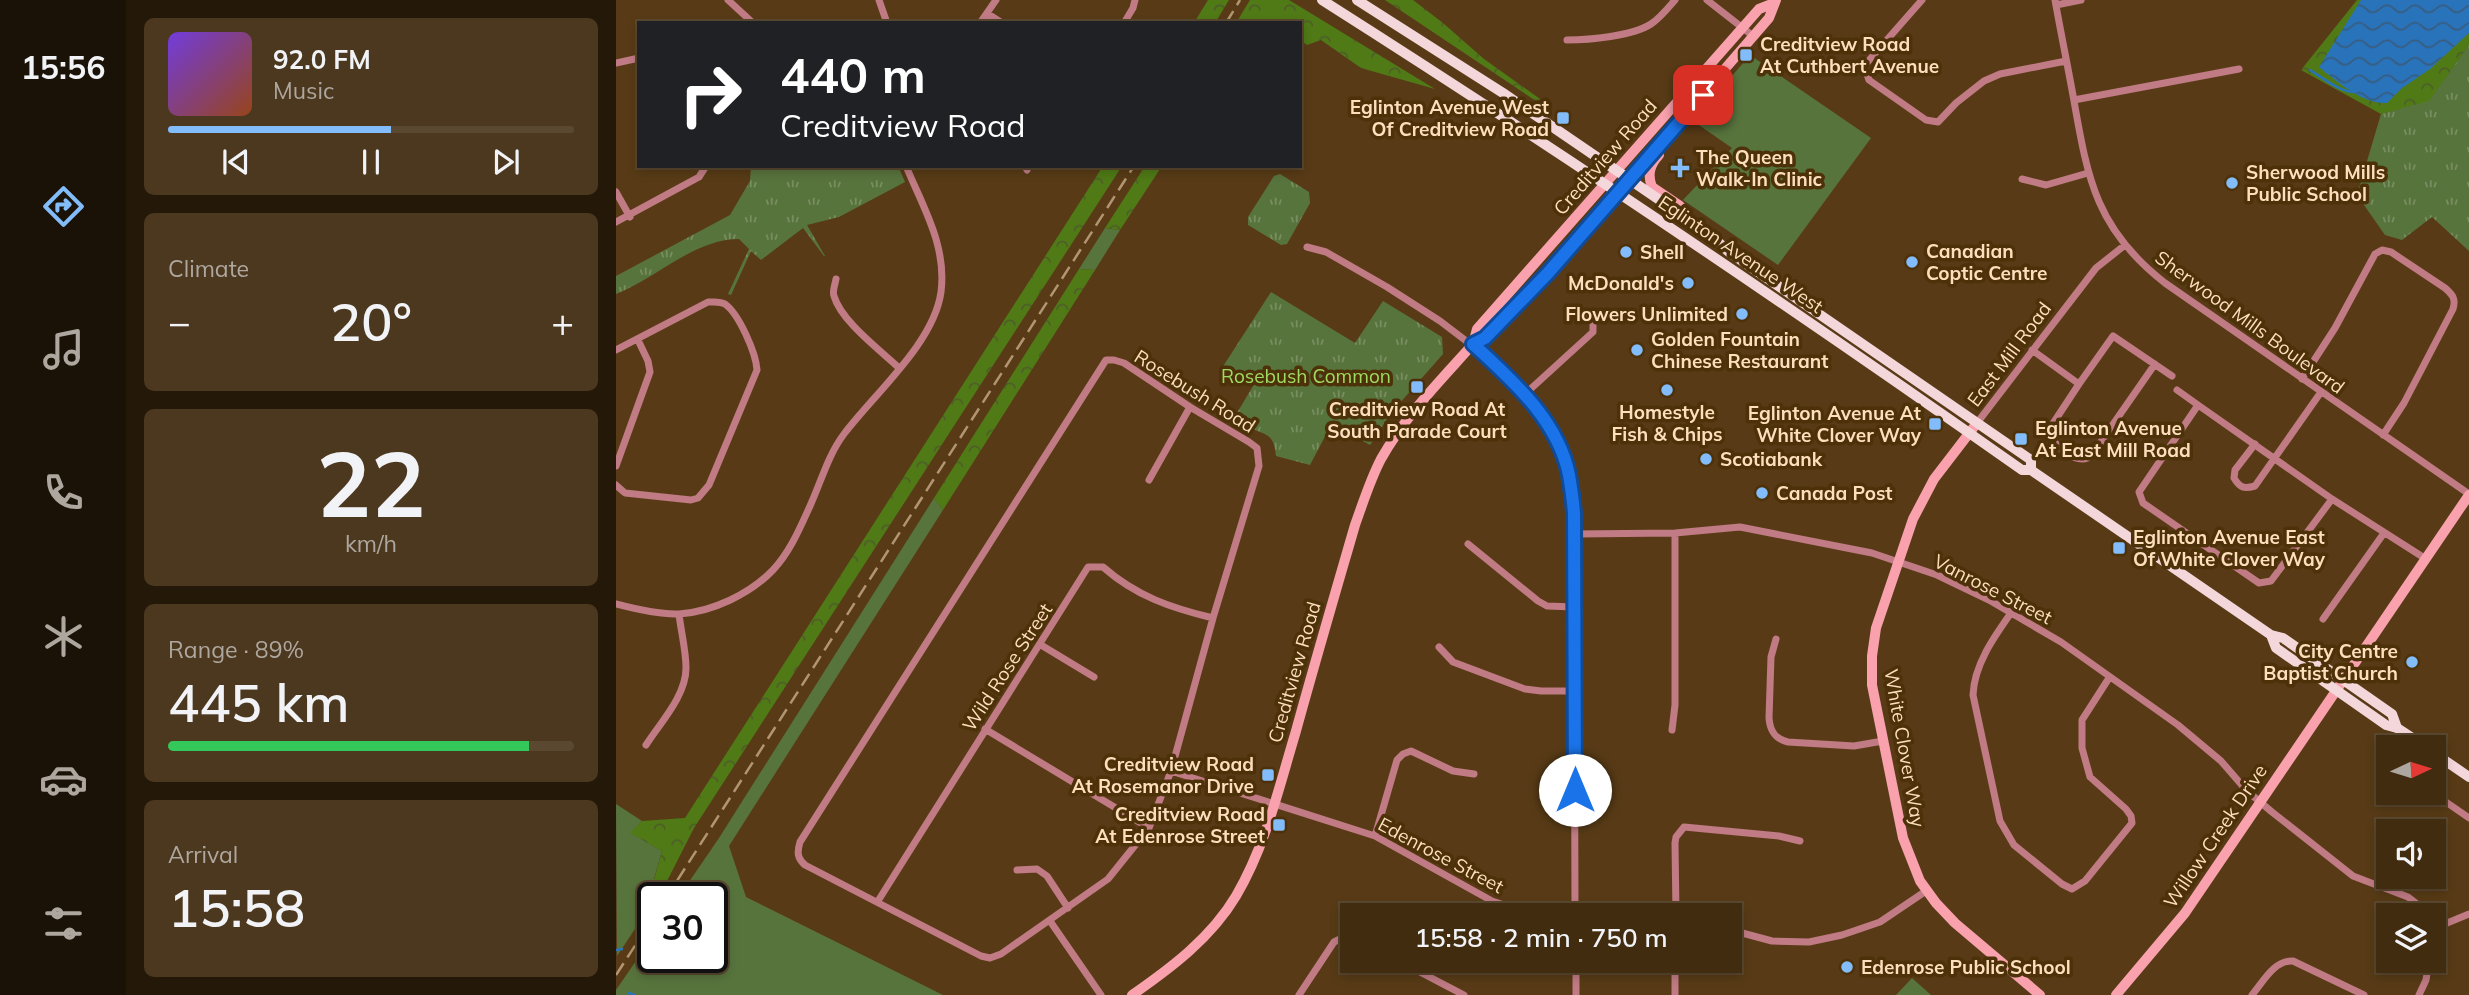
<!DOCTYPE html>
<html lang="en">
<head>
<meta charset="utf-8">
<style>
	:root { --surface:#422c10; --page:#4c381e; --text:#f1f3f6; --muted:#aea79f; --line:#5a4830; --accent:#82bcfa }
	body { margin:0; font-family:Mulish,sans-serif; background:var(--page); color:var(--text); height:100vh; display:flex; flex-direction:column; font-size:26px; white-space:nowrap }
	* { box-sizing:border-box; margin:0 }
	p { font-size:23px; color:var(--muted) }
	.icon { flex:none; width:38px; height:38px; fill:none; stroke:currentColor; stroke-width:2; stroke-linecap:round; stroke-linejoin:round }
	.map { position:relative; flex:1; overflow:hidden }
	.details { display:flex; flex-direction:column; gap:18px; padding:18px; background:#241809; width:490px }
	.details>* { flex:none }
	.hud { position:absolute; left:21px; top:21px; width:665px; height:147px; border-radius:0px; box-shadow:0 4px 10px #0003,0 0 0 2px var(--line); background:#202124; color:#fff; overflow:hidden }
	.needle { width:46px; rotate:86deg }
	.controls { position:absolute; left:1760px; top:735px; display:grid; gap:14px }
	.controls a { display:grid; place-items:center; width:70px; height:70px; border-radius:0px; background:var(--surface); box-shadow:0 4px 10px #0003,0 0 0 2px var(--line); font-size:35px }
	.speed { position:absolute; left:21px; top:882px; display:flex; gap:14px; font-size:35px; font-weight:700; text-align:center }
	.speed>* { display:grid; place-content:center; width:91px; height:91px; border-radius:50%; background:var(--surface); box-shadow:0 4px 10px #0003,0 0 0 2px var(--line); line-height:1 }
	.speed .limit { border:4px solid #111; border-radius:10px; background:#fff; color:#111 }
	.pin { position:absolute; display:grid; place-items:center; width:60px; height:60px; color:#fff; margin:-30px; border-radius:14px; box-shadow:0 4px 10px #0006 }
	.me { position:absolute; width:77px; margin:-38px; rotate:0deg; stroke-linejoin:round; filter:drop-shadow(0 0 5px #0008) }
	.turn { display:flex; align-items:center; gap:24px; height:147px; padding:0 28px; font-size:32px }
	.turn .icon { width:91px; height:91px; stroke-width:2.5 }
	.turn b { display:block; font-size:49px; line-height:60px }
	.big { font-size:52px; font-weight:600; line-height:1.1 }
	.details .widget { flex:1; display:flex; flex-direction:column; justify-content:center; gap:10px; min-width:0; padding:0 24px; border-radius:10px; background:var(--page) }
	.details .dial { align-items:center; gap:0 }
	.dial b { font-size:91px; line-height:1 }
	.song { display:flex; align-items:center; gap:21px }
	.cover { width:84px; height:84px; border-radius:10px; background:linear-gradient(135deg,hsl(260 70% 55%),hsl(20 70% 35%)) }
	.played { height:7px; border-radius:4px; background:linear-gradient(90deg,var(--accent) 55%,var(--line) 55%) }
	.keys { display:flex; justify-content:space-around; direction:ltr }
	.heat { display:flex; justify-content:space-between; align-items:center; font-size:38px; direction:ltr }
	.charge { height:10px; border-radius:5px; background:linear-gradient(90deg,#34c759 89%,var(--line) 0) }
	.trip { position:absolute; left:724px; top:903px; width:402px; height:70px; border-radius:0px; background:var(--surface); box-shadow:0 4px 10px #0003,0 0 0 2px var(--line); font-weight:600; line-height:70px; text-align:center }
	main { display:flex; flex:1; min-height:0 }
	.tabs { display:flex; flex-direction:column; width:126px; justify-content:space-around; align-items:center; background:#1a1206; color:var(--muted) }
	.tabs .icon { width:49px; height:49px }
	.tabs .current { color:var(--accent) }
	.tabs b { font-size:32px; color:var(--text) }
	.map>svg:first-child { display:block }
	.green { fill:#58743d }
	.forest { fill:url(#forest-crowns) }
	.park { fill:url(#park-tufts) }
	.water { fill:url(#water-waves) }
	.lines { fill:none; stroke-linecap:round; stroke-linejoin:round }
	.stream { stroke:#2873ba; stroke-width:2.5 }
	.street { stroke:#c07b84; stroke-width:7 }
	.secondary { stroke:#f9a1ad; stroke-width:10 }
	.primary { stroke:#f4d7da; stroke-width:10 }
	.rail { stroke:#b29572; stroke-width:2.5; stroke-dasharray:14 7; stroke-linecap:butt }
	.route-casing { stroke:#114b97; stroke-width:18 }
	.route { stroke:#1a73e8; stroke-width:12 }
	.poi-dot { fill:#82bcfa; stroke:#4c3109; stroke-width:2.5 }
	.labels { text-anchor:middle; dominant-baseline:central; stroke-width:7; stroke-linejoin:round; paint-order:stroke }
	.poi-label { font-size:19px; font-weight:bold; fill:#fddfbe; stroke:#4c3109; text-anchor:start }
	.street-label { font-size:19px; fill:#fddfbe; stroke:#4c3109 }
	.park-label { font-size:19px; fill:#9fda62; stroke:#4c3109 }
</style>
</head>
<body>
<main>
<nav class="tabs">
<b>15:56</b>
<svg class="icon current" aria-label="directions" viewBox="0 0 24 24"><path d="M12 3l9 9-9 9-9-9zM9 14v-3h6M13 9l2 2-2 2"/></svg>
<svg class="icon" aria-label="music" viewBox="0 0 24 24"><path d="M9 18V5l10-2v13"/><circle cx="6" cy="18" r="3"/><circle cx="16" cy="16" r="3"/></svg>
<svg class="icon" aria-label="phone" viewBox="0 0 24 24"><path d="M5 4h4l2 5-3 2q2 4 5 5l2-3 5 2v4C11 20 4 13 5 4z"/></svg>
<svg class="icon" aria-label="climate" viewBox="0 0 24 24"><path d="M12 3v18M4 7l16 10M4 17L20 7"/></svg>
<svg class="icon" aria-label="car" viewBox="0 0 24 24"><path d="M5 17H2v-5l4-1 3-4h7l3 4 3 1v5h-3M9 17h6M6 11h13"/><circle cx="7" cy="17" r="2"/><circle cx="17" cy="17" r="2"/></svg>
<svg class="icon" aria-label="filters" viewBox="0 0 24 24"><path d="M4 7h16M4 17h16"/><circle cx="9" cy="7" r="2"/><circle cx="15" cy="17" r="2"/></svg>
</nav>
<section class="details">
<div class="widget">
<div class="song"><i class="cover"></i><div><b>92.0 FM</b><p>Music</p></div></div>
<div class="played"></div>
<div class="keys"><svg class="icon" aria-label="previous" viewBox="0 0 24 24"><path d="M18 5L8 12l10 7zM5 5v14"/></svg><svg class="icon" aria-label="pause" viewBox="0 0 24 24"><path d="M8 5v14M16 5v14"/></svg><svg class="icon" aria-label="next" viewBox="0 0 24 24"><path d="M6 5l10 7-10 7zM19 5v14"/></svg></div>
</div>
<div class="widget"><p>Climate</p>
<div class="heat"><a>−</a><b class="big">20°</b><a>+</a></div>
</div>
<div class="widget dial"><b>22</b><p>km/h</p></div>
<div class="widget"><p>Range · 89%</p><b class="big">445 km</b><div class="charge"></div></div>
<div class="widget"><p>Arrival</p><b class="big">15:58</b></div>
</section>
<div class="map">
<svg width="1853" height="995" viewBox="0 0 1853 995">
	<defs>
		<pattern id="forest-crowns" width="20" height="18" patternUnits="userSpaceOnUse" patternTransform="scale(1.75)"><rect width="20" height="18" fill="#4f7a16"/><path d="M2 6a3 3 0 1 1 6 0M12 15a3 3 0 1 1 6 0" fill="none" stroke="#4e5e28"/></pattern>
		<pattern id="park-tufts" width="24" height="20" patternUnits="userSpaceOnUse" patternTransform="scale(1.75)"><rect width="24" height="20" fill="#58743d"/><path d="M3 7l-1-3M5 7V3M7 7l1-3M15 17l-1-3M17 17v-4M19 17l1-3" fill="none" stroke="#798e60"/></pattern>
		<pattern id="water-waves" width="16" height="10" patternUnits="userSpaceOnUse" patternTransform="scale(1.75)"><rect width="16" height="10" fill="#2873ba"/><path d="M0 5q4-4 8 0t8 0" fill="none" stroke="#385d80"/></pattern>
	</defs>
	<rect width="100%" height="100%" fill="#583b16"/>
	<path class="green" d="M1134 55 1255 138 1162 265 1067 200 1116 148 1077 121Z
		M489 228 504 230 479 270 463 269Z
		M318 498 327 510 113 846 130 897 327 995H0V990L37 936V957H96V898H62L103 838Z
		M0 804 26 821 15 833 46 851 38 879 50 883 39 898H37V902L1 956Z
		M1296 978 1315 995H1280Z"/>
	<path class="forest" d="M592 0H613L599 23H578Z
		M634 0H673L819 89 745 68 705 40 691 45 684 40V23H660L641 19 638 23H620Z
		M769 0H797L827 23 868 59 924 99 920 101Z
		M1741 0H1853V45L1813 102 1765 114 1685 70Z
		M487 166H506L78 828 50 883 38 880 46 851 14 833 26 821 69 818Z
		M529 166H546L504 230 489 228Z
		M463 269 479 270 327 510 318 498Z"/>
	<path class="park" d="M1853 45V251L1816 217 1786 240 1769 235 1741 195 1765 114 1813 101Z
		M135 166H282L289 182 223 217 191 225 209 256H208L187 228 145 260 135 251 115 295 112 294 133 249 123 239C78 239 41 278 0 294V276L114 215 134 181Z
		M664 174 693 192 694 203 671 244 665 245 632 225V217L658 176Z
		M655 292 739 343 767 301 826 337 827 354 775 413 754 445 716 423 694 465 660 456C658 434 651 435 634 428 628 426 623 422 618 418L637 386 606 368Z"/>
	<path class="water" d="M1745 0H1853V33L1814 69 1786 88 1771 103C1748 105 1720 81 1703 67Z"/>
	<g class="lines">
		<path class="stream" d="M1694 70C1707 78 1725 93 1740 92
			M35 946H37
			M0 950 6 949
			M13 993 18 995"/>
		<path class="street" d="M112 0 137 23
			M263 0 271 23
			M1091 0 1137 36
			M1306 0 1248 66 1253 80 1310 120 1322 122 1340 103 1368 81 1384 74 1450 61
			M1439 0C1445 34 1452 67 1458 101 1472 181 1481 230 1549 283L1853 494
			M1440 5 1465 0
			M372 14 386 23
			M364 23 380 0
			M508 23 517 8 519 0
			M951 40C973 40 1017 36 1035 24 1044 18 1052 8 1059 0
			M0 63 23 58
			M1458 100 1623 69
			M409 166 411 170
			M1406 179 1430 185 1472 173
			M0 192 14 217
			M0 222 83 177 90 166
			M691 247 710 252 771 287 824 321 866 353 922 411 935 430 953 473 958 513 959 915
			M220 279C219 285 216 291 218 296 225 321 264 350 283 368
			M0 350 92 302C98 302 104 301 109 304 123 314 140 353 141 370L93 485 82 498 75 500 9 493 0 485
			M1416 350 1463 384 1434 428C1432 444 1461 467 1475 456L1539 364
			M490 360H498L508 363 574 407 633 442 641 448 643 466 597 618 555 771 533 828 492 879 385 954 374 958 365 956 189 865C181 858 181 852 184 842Z
			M1686 379 1719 328 1759 254 1766 250 1775 252 1829 288C1837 295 1840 299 1837 309L1788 403 1767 435
			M1463 384 1497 336 1556 376
			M1561 390 1582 405
			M908 395 977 332V320L970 313
			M1582 405 1716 499 1655 581 1643 583 1527 503 1523 492Z
			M1361 423 1480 268 1509 245
			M1639 444 1619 470 1618 478C1624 488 1628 489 1639 486L1705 392
			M0 466 34 372 32 361 22 340
			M533 480 574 407
			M1716 499 1810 559
			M959 534 1059 533 1124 527 1256 553 1321 575 1373 600 1445 642 1562 725 1605 761 1631 791 1656 812 1737 876 1792 897 1815 915
			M852 544 922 601 931 606 958 607
			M0 604C19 609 43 615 63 614 96 612 134 594 157 570 174 552 184 528 194 506 205 482 212 455 228 434 259 393 318 343 325 292 331 246 307 207 290 166
			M1395 613C1378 637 1358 665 1357 695L1384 821 1398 845 1446 884 1456 889 1469 881 1516 823 1515 816 1510 809 1474 777 1466 748V720L1493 678
			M1707 619 1768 533
			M1160 639 1155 657 1153 718C1154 731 1159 739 1172 742L1238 746 1267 741
			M425 645 478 677
			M823 647 837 662 909 689 925 691H959
			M369 729 533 828
			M1056 730 1059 705V533
			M30 745C44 723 70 696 70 668 70 650 65 632 63 614
			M555 771 759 836 876 901 912 913 938 915
			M1817 793 1853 818
			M759 836 781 760 787 754 795 751 837 771 858 774
			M401 870 421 869 431 876 452 908
			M262 901 472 567H487C520 596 555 608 597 618
			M1060 915 1059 843 1060 837 1068 827 1163 836 1184 841
			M434 921 485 995
			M1819 928 1853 914
			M1115 930 1156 941 1193 942 1226 935 1264 922 1310 891
			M783 961 848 995
			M960 961V995
			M683 995 718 942 726 938 737 937
			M1059 995V961
			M1636 995C1647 982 1658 960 1677 961L1748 995
			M1803 995 1810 980 1813 961"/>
		<path class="secondary" d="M1043 155C1034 165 1031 174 1036 187L1064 206V214
			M857 344 861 329 1143 9 1158 3
			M1361 423 1318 479 1297 519 1260 628 1256 656V685L1287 838 1304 881 1320 903 1339 923 1424 995
			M516 995C555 968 595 938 620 896 650 845 663 787 680 731 699 662 719 594 739 525 747 503 754 480 765 459 789 416 824 381 857 344L869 338 932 273 1153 18 1160 0
			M1500 995 1569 913 1853 495"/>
		<path class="primary" d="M706 0C944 151 1176 308 1406 470H1415L1655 635 1667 638 1776 714 1781 728
			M741 0 887 93 1092 233 1113 252 1415 460V470
			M1655 635 1660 648 1770 725 1781 728 1810 747
			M1818 753 1853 777"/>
		<path class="rail" d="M610 23 624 0
			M50 898 518 166
			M0 975 37 918"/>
	</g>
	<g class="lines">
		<defs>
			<path id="route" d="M959 790 958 513C957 500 955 487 953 475 942 420 896 380 857 344L869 338 932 273 1087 95"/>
		</defs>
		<use href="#route" class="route-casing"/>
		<use href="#route" class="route"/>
	</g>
	<g class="poi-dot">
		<rect x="1123" y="48" width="14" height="14" rx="3.5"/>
		<rect x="940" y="111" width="14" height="14" rx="3.5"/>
		<path d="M1060.5 157.5h7v7h7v7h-7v7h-7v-7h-7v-7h7z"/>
		<circle cx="1616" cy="183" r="7"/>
		<circle cx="1010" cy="252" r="7"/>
		<circle cx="1296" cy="262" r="7"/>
		<circle cx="1072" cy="283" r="7"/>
		<circle cx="1126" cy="314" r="7"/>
		<circle cx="1021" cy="350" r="7"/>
		<rect x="794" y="380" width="14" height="14" rx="3.5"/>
		<circle cx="1051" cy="390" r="7"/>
		<rect x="1312" y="417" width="14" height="14" rx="3.5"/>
		<rect x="1398" y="432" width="14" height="14" rx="3.5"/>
		<circle cx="1090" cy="459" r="7"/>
		<circle cx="1146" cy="493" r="7"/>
		<rect x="1496" y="541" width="14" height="14" rx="3.5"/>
		<circle cx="1796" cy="662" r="7"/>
		<rect x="645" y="768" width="14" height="14" rx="3.5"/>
		<rect x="656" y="818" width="14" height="14" rx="3.5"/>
		<circle cx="1231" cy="967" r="7"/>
	</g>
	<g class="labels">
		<g class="poi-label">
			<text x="1144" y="44">Creditview Road<tspan x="1144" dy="22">At Cuthbert Avenue</tspan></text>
			<text x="933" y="107" text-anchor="end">Eglinton Avenue West<tspan x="933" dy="22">Of Creditview Road</tspan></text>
			<text x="1080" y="157">The Queen<tspan x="1080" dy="22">Walk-In Clinic</tspan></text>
			<text x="1630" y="172">Sherwood Mills<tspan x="1630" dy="22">Public School</tspan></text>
			<text x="1310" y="251">Canadian<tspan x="1310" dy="22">Coptic Centre</tspan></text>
			<text x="1024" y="252">Shell</text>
			<text x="1058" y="283" text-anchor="end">McDonald's</text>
			<text x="1112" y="314" text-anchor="end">Flowers Unlimited</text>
			<text x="1035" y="339">Golden Fountain<tspan x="1035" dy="22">Chinese Restaurant</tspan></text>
			<text x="801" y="409" text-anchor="middle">Creditview Road At<tspan x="801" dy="22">South Parade Court</tspan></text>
			<text x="1051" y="412" text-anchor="middle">Homestyle<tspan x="1051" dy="22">Fish &amp; Chips</tspan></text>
			<text x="1305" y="413" text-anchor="end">Eglinton Avenue At<tspan x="1305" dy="22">White Clover Way</tspan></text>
			<text x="1419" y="428">Eglinton Avenue<tspan x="1419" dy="22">At East Mill Road</tspan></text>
			<text x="1104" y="459">Scotiabank</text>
			<text x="1160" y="493">Canada Post</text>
			<text x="1517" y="537">Eglinton Avenue East<tspan x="1517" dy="22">Of White Clover Way</tspan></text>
			<text x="1782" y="651" text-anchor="end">City Centre<tspan x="1782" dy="22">Baptist Church</tspan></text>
			<text x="638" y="764" text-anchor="end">Creditview Road<tspan x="638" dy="22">At Rosemanor Drive</tspan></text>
			<text x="649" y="814" text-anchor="end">Creditview Road<tspan x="649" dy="22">At Edenrose Street</tspan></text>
			<text x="1245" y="967">Edenrose Public School</text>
		</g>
		<g class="street-label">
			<text transform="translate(989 157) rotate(-49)">Creditview Road</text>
			<text transform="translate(1125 254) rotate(34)">Eglinton Avenue West</text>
			<text transform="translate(1634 322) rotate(36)">Sherwood Mills Boulevard</text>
			<text transform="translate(1393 354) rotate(-53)">East Mill Road</text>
			<text transform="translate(579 391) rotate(32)">Rosebush Road</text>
			<text transform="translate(1377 589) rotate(27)">Vanrose Street</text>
			<text transform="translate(391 667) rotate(-57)">Wild Rose Street</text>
			<text transform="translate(678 672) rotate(-74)">Creditview Road</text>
			<text transform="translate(1289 748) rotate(80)">White Clover Way</text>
			<text transform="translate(1599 836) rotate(-56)">Willow Creek Drive</text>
			<text transform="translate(825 855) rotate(28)">Edenrose Street</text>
		</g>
		<g class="park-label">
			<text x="690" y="376">Rosebush Common</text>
		</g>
	</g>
</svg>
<div class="controls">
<a><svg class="needle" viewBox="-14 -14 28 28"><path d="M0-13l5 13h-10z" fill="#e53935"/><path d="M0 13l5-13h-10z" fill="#aea79f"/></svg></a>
<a><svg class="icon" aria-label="sound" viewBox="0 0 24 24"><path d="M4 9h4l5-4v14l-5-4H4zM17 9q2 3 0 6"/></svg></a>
<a><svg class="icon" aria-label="layers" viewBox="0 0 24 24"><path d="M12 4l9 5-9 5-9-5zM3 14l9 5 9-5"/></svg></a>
</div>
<div class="speed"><div class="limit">30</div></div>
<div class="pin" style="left:1087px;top:95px;background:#d93025"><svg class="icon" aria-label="arrive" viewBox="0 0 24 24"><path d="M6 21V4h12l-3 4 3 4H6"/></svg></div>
<svg class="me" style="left:959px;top:790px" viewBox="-20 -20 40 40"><circle r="19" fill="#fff"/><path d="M0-13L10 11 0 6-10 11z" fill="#1a73e8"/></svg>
<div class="trip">15:58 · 2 min · 750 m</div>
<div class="hud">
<div class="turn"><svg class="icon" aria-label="right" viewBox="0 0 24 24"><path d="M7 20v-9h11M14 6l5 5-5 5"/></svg><div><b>440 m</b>Creditview Road</div></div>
</div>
</div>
</main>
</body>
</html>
